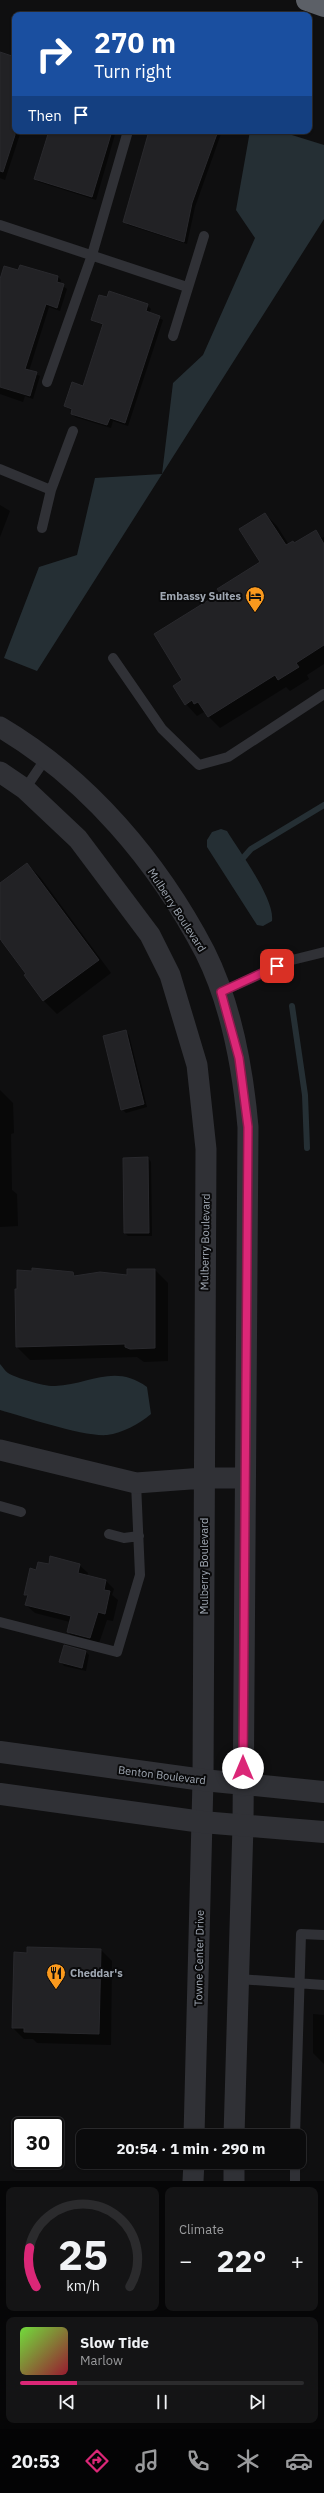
<!DOCTYPE html>
<html lang="en">
<head>
<meta charset="utf-8">
<style>
	:root { --surface:#0b0b0c; --page:#141415; --text:#f1f3f6; --muted:#9a9b9d; --line:#2b2b2d; --accent:#db2777 }
	body { margin:0; font-family:"IBM Plex Sans",sans-serif; background:var(--page); color:var(--text); height:100vh; display:flex; flex-direction:column; font-size:15px; white-space:nowrap }
	* { box-sizing:border-box; margin:0 }
	p { font-size:13px; color:var(--muted) }
	.icon { flex:none; width:22px; height:22px; fill:none; stroke:currentColor; stroke-width:2; stroke-linecap:round; stroke-linejoin:round }
	.map { position:relative; height:2181px; overflow:hidden }
	.panel { display:flex; flex-direction:column; gap:6px; padding:6px; background:#060607; flex:1 }
	.panel>* { flex:none }
	.hud { position:absolute; left:12px; top:12px; width:300px; height:122px; border-radius:8px; box-shadow:0 1px 3px #0004,0 0 0 1px var(--line); background:#1a4fa0; color:#fff; overflow:hidden }
	.speed { position:absolute; left:12px; top:2117px; display:flex; gap:8px; font-size:20px; font-weight:700; text-align:center }
	.speed>* { display:grid; place-content:center; width:52px; height:52px; border-radius:50%; background:var(--surface); box-shadow:0 1px 3px #0004,0 0 0 1px var(--line); line-height:1 }
	.speed .limit { border:2px solid #111; border-radius:6px; background:#fff; color:#111 }
	.pin { position:absolute; display:grid; place-items:center; width:34px; height:34px; color:#fff; margin:-17px; border-radius:8px; box-shadow:0 2px 6px #0006 }
	.me { position:absolute; width:44px; margin:-22px; rotate:0deg; stroke-linejoin:round; filter:drop-shadow(0 0 3px #0008) }
	.turn { display:flex; align-items:center; gap:14px; height:84px; padding:0 16px; font-size:18px }
	.turn .icon { width:52px; height:52px; stroke-width:2.5 }
	.turn b { display:block; font-size:28px; line-height:34px }
	.then { display:flex; align-items:center; height:38px; padding:0 16px; background:#0003; gap:8px; font-size:15px }
	.big { font-size:30px; font-weight:700; line-height:1.1 }
	.panel .tile { flex:1; display:flex; flex-direction:column; justify-content:center; gap:6px; min-width:0; padding:0 14px; border-radius:8px; background:var(--page) }
	.panel .dial { align-items:center; gap:0 }
	.dial svg { height:104px; overflow:visible; fill:none; stroke:var(--line); stroke-width:7; stroke-linecap:round; text-anchor:middle }
	.dial text { fill:var(--text); stroke:none }
	.song { display:flex; align-items:center; gap:12px }
	.cover { width:48px; height:48px; border-radius:6px; background:linear-gradient(135deg,hsl(100 70% 55%),hsl(350 70% 35%)) }
	.played { height:4px; border-radius:2px; background:linear-gradient(90deg,var(--accent) 20%,var(--line) 20%) }
	.keys { display:flex; justify-content:space-around; direction:ltr }
	.heat { display:flex; justify-content:space-between; align-items:center; font-size:22px; direction:ltr }
	.panel .tiles { flex:1; display:grid; gap:6px; grid-template-columns:1fr 1fr }
	.tile:last-child { grid-column:span 2 }
	.trip { position:absolute; left:76px; top:2129px; width:230px; height:40px; border-radius:8px; background:var(--surface); box-shadow:0 1px 3px #0004,0 0 0 1px var(--line); font-weight:700; line-height:40px; text-align:center }
	.dock { display:flex; height:64px; justify-content:space-around; align-items:center; background:#040405; color:var(--muted) }
	.dock .icon { width:28px; height:28px }
	.dock .on { color:var(--accent) }
	.dock b { font-size:18px; color:var(--text) }
	.map>svg:first-child { display:block }
	.water { fill:#252f34 }
	.shadow { fill:#0007 }
	.lines { fill:none; stroke-linecap:round; stroke-linejoin:round }
	.stream { stroke:#252f34; stroke-width:6 }
	.building { fill:#222225; stroke:#29292d }
	.service { stroke:#303136; stroke-width:10 }
	.minor { stroke:#303136; stroke-width:21 }
	.tertiary { stroke:#303136; stroke-width:22 }
	.motorway { stroke:#5c6067; stroke-width:22 }
	.route-casing { stroke:#8e194d; stroke-width:10 }
	.route { stroke:#db2777; stroke-width:7 }
	.labels { text-anchor:middle; dominant-baseline:central; stroke-width:4; stroke-linejoin:round; paint-order:stroke }
	.poi-label { font-size:11px; font-weight:bold; fill:#9fa7b2; stroke:#0a0a0b; text-anchor:end }
	.street-label { font-size:11px; fill:#9fa7b2; stroke:#0a0a0b }
</style>
</head>
<body>
<div class="map">
<svg width="324" height="2181" viewBox="0 0 324 2181">
	<rect width="100%" height="100%" fill="#0f0f10"/>
	<path class="water" d="M250 131H279L324 145V219L37 671 4 658 39 567 77 555 95 478 162 474 173 383 203 355 255 238 236 210Z
		M221 829 227 831C239 851 275 899 272 921L263 926 257 925 207 847V840L212 832Z
		M0 1364C3 1367 5 1371 8 1373 16 1378 46 1387 55 1386 89 1385 114 1363 147 1387L151 1414C139 1424 123 1433 107 1435 84 1437 25 1417 0 1410Z"/>
	<path class="shadow" d="M0 53 15 58V131H21L5 180 0 178Z
		M50 131H116L96 200 39 182 35 179Z
		M150 131H222L195 207 187 244 128 225 124 221Z
		M20 266 58 277 61 280 60 284 67 289 60 311 49 307 29 371 40 376 33 399 25 396 23 402 0 394V282L19 271Z
		M147 305 151 309 149 313 163 320 128 426 113 421 111 428 75 417 72 413 73 411 65 406 83 387 103 325 92 320Z
		M0 505 10 511 0 537Z
		M265 514 277 526 289 545 295 544 315 531 322 538 324 537V664L307 675 309 679 290 691 286 687 220 728 204 712 197 716 186 704 184 680 221 593 261 562Z
		M27 864 40 877 111 973 57 1014 44 1001 25 975 28 974 5 943 0 941V884Z
		M125 1031 129 1035 147 1107 126 1113 122 1109Z
		M0 1090 13 1103 14 1133 11 1134 12 1190 17 1194 18 1226 0 1227Z
		M148 1158 151 1162 152 1236H128L125 1233Z
		M46 1270 73 1273 77 1277 128 1276 155 1270 168 1283V1361L144 1362 137 1357 30 1360 17 1347 18 1271Z
		M49 1565H79L88 1573 87 1576 106 1581 114 1589 112 1595 118 1600 113 1621 107 1620 98 1646 76 1640 68 1632 70 1622 35 1613 26 1605 28 1597 25 1594 37 1571Z
		M64 1646 86 1652 89 1655 86 1671 64 1666 61 1662Z
		M101 1950 112 1961 111 2045 37 2043 33 2039H24L13 2028 28 1954Z
		M313 2014 324 2015V2064L313 2053Z"/>
	<g class="lines">
		<path class="stream" d="M243 858 251 849 324 805
			M292 1006 305 1095 307 1148"/>
	</g>
	<path class="building" d="M0 52 15 57V135L3 172 0 171Z
		M49 131H112L92 197 34 179Z
		M149 131H218L192 203 184 242 123 222Z
		M20 265 58 276 57 282 64 284 57 308 46 304 25 369 37 372 30 396 0 387V279L4 266 18 270Z
		M109 291 148 304 146 311 160 316 125 423 110 418 107 425 71 414 72 409 64 406 72 382 83 386 103 324 91 320 99 295 107 297Z
		M265 513 286 545 293 541 294 543 316 530 324 544V645L296 663 299 667 278 680 275 675 208 717 198 702 194 704 192 700 185 705 173 686 182 680 154 634 220 593 217 589 260 562 239 529Z
		M27 863 99 960 43 1001 24 975 26 974 0 939V883Z
		M126 1030 144 1104 121 1110 103 1036Z
		M148 1157 149 1233H124L123 1158Z
		M32 1268 73 1272 74 1276 100 1272 127 1275V1269H155V1348L130 1349 125 1347V1344L16 1347 15 1289H17V1270L32 1271Z
		M50 1556 80 1564 78 1573 106 1580 104 1590 110 1591 105 1614 98 1612 90 1638 67 1632 71 1616 25 1605 28 1595H24L30 1568 36 1570 38 1562 49 1564Z
		M64 1645 86 1651 82 1668 59 1662Z
		M27 1947 101 1949 99 2034 24 2032V2028H12L14 1952 27 1953Z"/>
	<g class="lines">
		<path class="service" d="M0 225 187 287
			M173 336 204 236
			M47 382 92 255 128 131
			M0 469 51 490
			M42 528 51 490 73 431
			M113 658 162 729 199 765 228 757 324 694
			M25 789 46 758
			M221 992 292 960 324 952
			M0 1506 21 1512
			M109 1534 124 1538 139 1536
			M0 1622 117 1652 140 1575 136 1483
			M239 1979 324 1985
			M295 2136 301 1934 324 1935
			M295 2181V2162"/>
		<path class="minor" d="M0 727C88 779 158 862 205 952 231 1004 243 1070 248 1127L243 1825 234 2136
			M0 772 25 789 78 839 150 935 170 975 197 1065 206 1149 203 1780 194 2136
			M0 1450 136 1483 204 1478H244
			M193 2181 194 2162
			M234 2181V2162"/>
		<path class="tertiary" d="M0 1752 203 1780 324 1792
			M0 1794 202 1822 324 1832"/>
		<path class="motorway" d="M307 0 324 6"/>
	</g>
	<g class="lines">
		<defs>
			<path id="route" d="M243 1768 248 1127 239 1058 221 992 277 966"/>
		</defs>
		<use href="#route" class="route-casing"/>
		<use href="#route" class="route"/>
	</g>
	<defs>
		<symbol id="hotel-pin" viewBox="-11 -11 22 30"><path d="M0 17L-7.5 6A9.5 9.5 0 1 1 7.5 6Z" fill="#fa991d" stroke="#0a0a0b"/><path d="M-6-4.5h1.5V1H6V5H4.5V3h-9V5H-6ZM-4 0a1.8 1.8 0 1 1 3.6 0ZM.5 0V-2.5h3Q6-2.5 6 0Z" fill="#111"/></symbol>
		<symbol id="restaurant-pin" viewBox="-11 -11 22 30"><path d="M0 17L-7.5 6A9.5 9.5 0 1 1 7.5 6Z" fill="#fa991d" stroke="#0a0a0b"/><path d="M-5-6h1v4h1v-4h1v4h1v-4h1v5L-1.5 .5V6h-2V.5L-5-1ZM5-6V6H3V1.5H1.5Q1.5-4 5-6Z" fill="#111"/></symbol>
	</defs>
	<g fill-rule="evenodd">
		<use href="#hotel-pin" x="244" y="585" width="22" height="30"/>
		<use href="#restaurant-pin" x="45" y="1962" width="22" height="30"/>
	</g>
	<g class="labels">
		<g class="poi-label">
			<text x="241" y="596">Embassy Suites</text>
			<text x="70" y="1973" text-anchor="start">Cheddar's</text>
		</g>
		<g class="street-label">
			<text transform="translate(177 910) rotate(57)">Mulberry Boulevard</text>
			<text transform="translate(205 1242) rotate(-89)">Mulberry Boulevard</text>
			<text transform="translate(204 1566) rotate(-90)">Mulberry Boulevard</text>
			<text transform="translate(162 1775) rotate(7)">Benton Boulevard</text>
			<text transform="translate(199 1958) rotate(-89)">Towne Center Drive</text>
		</g>
	</g>
</svg>
<div class="speed"><div class="limit">30</div></div>
<div class="pin" style="left:277px;top:966px;background:#d93025"><svg class="icon" aria-label="arrive" viewBox="0 0 24 24"><path d="M6 21V4h12l-3 4 3 4H6"/></svg></div>
<svg class="me" style="left:243px;top:1768px" viewBox="-20 -20 40 40"><circle r="19" fill="#fff"/><path d="M0-13L10 11 0 6-10 11z" fill="#db2777"/></svg>
<div class="trip">20:54 · 1 min · 290 m</div>
<div class="hud">
<div class="turn"><svg class="icon" aria-label="right" viewBox="0 0 24 24"><path d="M7 20v-9h11M14 6l5 5-5 5"/></svg><div><b>270 m</b>Turn right</div></div>
<div class="then">Then<svg class="icon" aria-label="arrive" viewBox="0 0 24 24"><path d="M6 21V4h12l-3 4 3 4H6"/></svg></div>
</div>
</div>
<section class="panel">
<div class="tiles">
<div class="tile dial"><svg viewBox="0 0 100 80">
<path d="M14 69A42 42 0 1 1 86 69"/>
<path d="M14 69A42 42 0 0 1 9 39" stroke="#db2777"/>
<text x="50" y="56" font-size="32" font-weight="700">25</text>
<text x="50" y="72" font-size="11">km/h</text>
</svg></div>
<div class="tile"><p>Climate</p>
<div class="heat"><a>−</a><b class="big">22°</b><a>+</a></div>
</div>
<div class="tile">
<div class="song"><i class="cover"></i><div><b>Slow Tide</b><p>Marlow</p></div></div>
<div class="played"></div>
<div class="keys"><svg class="icon" aria-label="previous" viewBox="0 0 24 24"><path d="M18 5L8 12l10 7zM5 5v14"/></svg><svg class="icon" aria-label="pause" viewBox="0 0 24 24"><path d="M8 5v14M16 5v14"/></svg><svg class="icon" aria-label="next" viewBox="0 0 24 24"><path d="M6 5l10 7-10 7zM19 5v14"/></svg></div>
</div>
</div>
</section>
<nav class="dock">
<b>20:53</b>
<svg class="icon on" aria-label="directions" viewBox="0 0 24 24"><path d="M12 3l9 9-9 9-9-9zM9 14v-3h6M13 9l2 2-2 2"/></svg>
<svg class="icon" aria-label="music" viewBox="0 0 24 24"><path d="M9 18V5l10-2v13"/><circle cx="6" cy="18" r="3"/><circle cx="16" cy="16" r="3"/></svg>
<svg class="icon" aria-label="phone" viewBox="0 0 24 24"><path d="M5 4h4l2 5-3 2q2 4 5 5l2-3 5 2v4C11 20 4 13 5 4z"/></svg>
<svg class="icon" aria-label="climate" viewBox="0 0 24 24"><path d="M12 3v18M4 7l16 10M4 17L20 7"/></svg>
<svg class="icon" aria-label="car" viewBox="0 0 24 24"><path d="M5 17H2v-5l4-1 3-4h7l3 4 3 1v5h-3M9 17h6M6 11h13"/><circle cx="7" cy="17" r="2"/><circle cx="17" cy="17" r="2"/></svg>
</nav>
</body>
</html>
